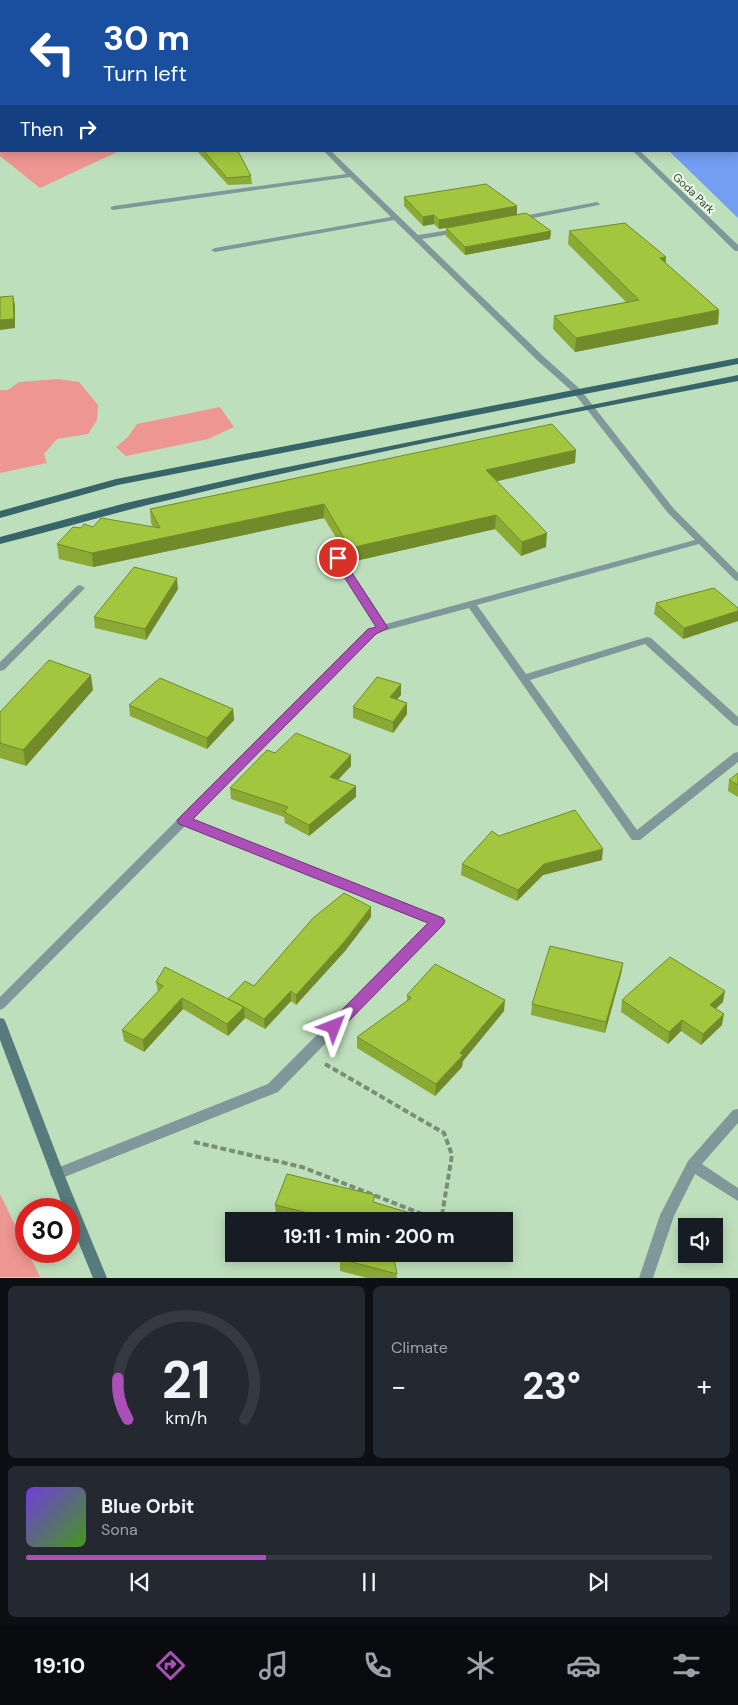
<!DOCTYPE html>
<html lang="en">
<head>
<meta charset="utf-8">
<style>
	:root { --surface:#171b24; --page:#242831; --text:#f1f3f6; --muted:#9ea1a6; --line:#363941; --accent:#ac4fb8 }
	body { margin:0; font-family:"DM Sans",sans-serif; background:var(--page); color:var(--text); height:100vh; display:flex; flex-direction:column; font-size:19px; white-space:nowrap }
	* { box-sizing:border-box; margin:0 }
	p { font-size:16px; color:var(--muted) }
	.icon { flex:none; width:28px; height:28px; fill:none; stroke:currentColor; stroke-width:2; stroke-linecap:round; stroke-linejoin:round }
	.map { position:relative; height:1278px; overflow:hidden }
	.side { display:flex; flex-direction:column; gap:8px; padding:8px; background:#0d0f14; flex:1 }
	.side>* { flex:none }
	.top-card { position:absolute; left:0px; top:0px; width:739px; height:152px; box-shadow:0 2px 12px #0003; background:#1a4fa0; color:#fff; overflow:hidden }
	.controls { position:absolute; left:678px; top:1218px; display:grid; gap:10px }
	.controls a { display:grid; place-items:center; width:45px; height:45px; border-radius:0px; background:var(--surface); box-shadow:0 2px 12px #0003; font-size:25px }
	.speed { position:absolute; left:15px; top:1198px; display:flex; gap:10px; font-size:25px; font-weight:700; text-align:center }
	.speed>* { display:grid; place-content:center; width:65px; height:65px; border-radius:50%; background:var(--surface); box-shadow:0 2px 12px #0003; line-height:1 }
	.speed .limit { border:8px solid #d22; background:#fff; color:#111 }
	.pin { position:absolute; display:grid; place-items:center; width:42px; height:42px; color:#fff; margin:-21px; border:2px solid #fff; border-radius:50%; box-shadow:0 1px 5px #0007 }
	.me { position:absolute; width:55px; margin:-28px; rotate:45deg; stroke-linejoin:round; filter:drop-shadow(0 0 4px #0008) }
	.turn { display:flex; align-items:center; gap:18px; height:105px; padding:0 20px; font-size:22px }
	.turn .icon { width:65px; height:65px; stroke-width:2.5 }
	.turn b { display:block; font-size:35px; line-height:42px }
	.then { display:flex; align-items:center; height:48px; padding:0 20px; background:#0003; gap:10px; font-size:19px }
	.big { font-size:38px; font-weight:700; line-height:1.1 }
	.side .tile { flex:1; display:flex; flex-direction:column; justify-content:center; gap:8px; min-width:0; padding:0 18px; border-radius:8px; background:var(--page) }
	.side .dial { align-items:center; gap:0 }
	.dial svg { height:130px; overflow:visible; fill:none; stroke:var(--line); stroke-width:7; stroke-linecap:round; text-anchor:middle }
	.dial text { fill:var(--text); stroke:none }
	.song { display:flex; align-items:center; gap:15px }
	.cover { width:60px; height:60px; border-radius:8px; background:linear-gradient(135deg,hsl(260 70% 55%),hsl(100 70% 35%)) }
	.played { height:5px; border-radius:2px; background:linear-gradient(90deg,var(--accent) 35%,var(--line) 35%) }
	.keys { display:flex; justify-content:space-around; direction:ltr }
	.heat { display:flex; justify-content:space-between; align-items:center; font-size:28px; direction:ltr }
	.side .tiles { flex:1; display:grid; gap:8px; grid-template-columns:1fr 1fr }
	.tile:last-child { grid-column:span 2 }
	.trip { position:absolute; left:225px; top:1212px; width:288px; height:50px; border-radius:0px; background:var(--surface); box-shadow:0 2px 12px #0003; font-weight:700; line-height:50px; text-align:center }
	.dock { display:flex; height:80px; justify-content:space-around; align-items:center; background:#090b0e; color:var(--muted) }
	.dock .icon { width:35px; height:35px }
	.dock .on { color:var(--accent) }
	.dock b { font-size:22px; color:var(--text) }
	.map>svg:first-child { display:block }
	.green { fill:#ee9691 }
	.water { fill:#749ef2 }
	.lines { fill:none; stroke-linecap:round; stroke-linejoin:round }
	.path { stroke:#788f76; stroke-width:4; stroke-dasharray:6 3; stroke-linecap:butt }
	.street { fill:#80989a; fill-rule:evenodd }
	.secondary { fill:#577a7d; fill-rule:evenodd }
	.primary { fill:#386569; fill-rule:evenodd }
	.wall { fill:#8baa35 }
	.shaded-wall { fill:#718b2b }
	.building { fill:#a2c63e; stroke:#718b2b }
	.route { fill:#ac4fb8; stroke:#703378 }
	.labels { text-anchor:middle; dominant-baseline:central; stroke-width:4; stroke-linejoin:round; paint-order:stroke }
	.far-street-label { font-size:11px; fill:#323f31; stroke:#eafbe9 }
</style>
</head>
<body>
<div class="map">
<svg width="738" height="1278" viewBox="0 0 738 1278">
	<rect width="100%" height="100%" fill="#bedfbc"/>
	<path class="green" d="M0 10 1 151H119L40 188 0 156Z
		M59 379 79 382 98 405 97 420 88 434 57 439 44 454 47 463 0 473V390H8L19 382Z
		M220 407 234 427 208 439 126 456 116 447 128 437 137 424Z
		M0 1194 40 1277H0Z"/>
	<path class="water" d="M738 50V218L669 151H738Z"/>
	<g class="lines">
		<path class="path" d="M325 1064 444 1133 452 1155 441 1221
			M194 1142 302 1167 440 1221"/>
		<path class="street" d="M163 0H169V1H163Z
			M477 0H483L484 1H478Z
			M324 151H331L418 235 462 228V232L422 239 543 356 580 389 674 509 738 573V581L735 580 699 544 477 605 526 674 647 637 651 638 738 717V726L734 725 645 644 530 680 637 830 734 753 738 752V762L640 840H632L469 608 376 633 191 820 442 918 444 921 442 924 278 1092 57 1180 52 1178 50 1174 52 1170 268 1084 429 922 185 826 4 1008 0 1010V997L368 629 377 627 333 558 335 556H341L386 624 695 540 668 513 574 393 537 360 394 220 215 252 211 250 215 248 391 217 350 177 113 210 110 208 113 206 346 174Z
			M633 151H640L738 245V251H735Z
			M597 202 600 204 599 205 518 221 514 219 518 217Z
			M80 585 85 588 83 590 4 670 0 671V662L77 586Z
			M738 1109V1123L702 1164 738 1188V1201L695 1174 674 1216 653 1278H639L660 1215 688 1161 733 1110Z"/>
		<path class="secondary" d="M0 1018 4 1019 6 1023 64 1174 107 1278H93L69 1219V1209H64L0 1040Z"/>
		<path class="primary" d="M738 358V364L118 485 0 518V511L116 479Z
			M738 375V381C549 417 360 454 173 499 115 512 58 530 0 544V537L126 503 263 472Z"/>
	</g>
	<path class="wall" d="M197 151H238L251 176 252 184 228 185Z
		M404 197 517 206V215L439 229 434 224 423 226 404 206Z
		M446 228 551 231 550 239 465 255 446 236Z
		M569 231 666 257 665 263 719 310 718 324 575 352 553 329 554 316 626 302 568 244Z
		M575 463 496 481 546 547 521 556 495 529 351 562 324 518 93 567 59 559 57 544 81 528 93 527H153L151 523 150 509Z
		M178 589 146 640 95 628 94 617Z
		M656 603 738 608V621L683 639 654 614Z
		M93 690 26 766 0 758V712Z
		M401 695 397 699 407 703V714L393 733 353 718V707Z
		M129 705 233 709 234 720 207 749 130 716Z
		M275 753 351 766 338 780 356 797 309 836 285 823 284 817 231 799 230 788Z
		M738 773V797L728 791 729 780Z
		M499 836 602 860 543 875 517 901 461 875 462 864Z
		M371 917 345 951 296 1005 291 1001 265 1029 245 1018 228 1036 183 1009 144 1052 124 1041 122 1030 158 992 156 982 228 999 254 986Z
		M623 963 621 974 605 1033 531 1015 532 1004Z
		M407 995 504 1011 463 1061 462 1067 435 1096 357 1048V1037L407 1001Z
		M622 1000 723 1002 716 1008 722 1025 701 1045 681 1031 668 1044 621 1012Z
		M375 1202 427 1221H297L276 1216 275 1205Z
		M342 1254H417L416 1255 394 1258 397 1278H367L340 1271V1259Z"/>
	<path class="shaded-wall" d="M517 206V215L439 229V220Z
		M434 215V224L423 226V217Z
		M551 231 550 239 465 255V247Z
		M666 257 665 270 660 258Z
		M13 296 15 305V328L0 330V320Z
		M719 310 718 324 575 352 576 338Z
		M576 450 575 463 485 484 486 470Z
		M324 504V518L93 567 92 553Z
		M496 515 495 529 351 562 350 548Z
		M547 533 546 547 521 556 522 542Z
		M177 578 178 589 146 640 145 629Z
		M738 611V621L683 639 684 628Z
		M91 675 93 690 26 766 23 750Z
		M401 684V695L390 707V697Z
		M407 703V714L393 733V722Z
		M233 709 234 720 207 749V738Z
		M351 755V766L330 788V777Z
		M356 786V797L309 836V825Z
		M603 849 602 860 543 875 517 901 518 890 544 864Z
		M371 907V917L345 951 296 1005V995Z
		M623 963 621 974 605 1033 606 1022Z
		M291 991V1001L265 1029 264 1019Z
		M725 991 723 1002 708 1016 710 1005Z
		M182 998 183 1009 144 1052 143 1040Z
		M505 1000 504 1011 463 1061 462 1067 435 1096 436 1084 460 1053Z
		M244 1007 245 1018 228 1036 227 1024Z
		M724 1014 722 1025 701 1045 703 1034Z
		M682 1020 681 1031 668 1044 669 1032Z"/>
	<path class="building" d="M204 151H238L251 176 227 178Z
		M486 184 517 206 439 220 434 215 423 217 404 197Z
		M526 213 551 231 465 247 446 228Z
		M625 223 666 257 660 258 719 310 576 338 554 316 639 300 569 231Z
		M13 296 14 319 0 320V297Z
		M552 424 576 450 486 470 547 533 522 542 496 515 350 548 324 504 92 553 57 544 73 527 81 528 84 524 93 527 101 518 160 528 150 509Z
		M134 567 177 578 145 629 94 617Z
		M714 588 738 608V611L684 628 656 603Z
		M49 660 91 675 23 750 0 743V712Z
		M377 677 401 684 390 697 407 703 393 722 353 707Z
		M160 678 233 709 207 738 129 705Z
		M296 733 351 755 330 777 356 786 309 825 284 812 288 807 230 788 267 750 275 753Z
		M738 773V785L729 780Z
		M575 810 603 849 544 864 518 890 462 864 492 831 499 836Z
		M344 893 371 907 345 941 296 995 291 991 264 1019 244 1007 228 999 245 981 254 986 313 918Z
		M550 946 623 963 606 1022 532 1004Z
		M670 957 725 991 710 1005 724 1014 703 1034 682 1020 669 1032 622 1000Z
		M435 964 505 1000 460 1053 463 1055 436 1084 357 1037 411 998 407 995Z
		M165 967 244 1007 227 1024 182 998 143 1040 122 1030 163 986 156 982Z
		M287 1174 375 1195 373 1202 427 1218 426 1221H342L275 1205Z
		M342 1254H393L397 1274 340 1259Z"/>
	<path class="route" d="M338 555 341 556 388 628 376 634 193 819 443 918 445 921 443 925 339 1031H329L327 1027 329 1023 428 923 179 824 177 820 368 629 376 627 332 558Z"/>
	<g class="labels">
		<g class="far-street-label">
			<text transform="translate(694 193) rotate(44)">Goda Park</text>
		</g>
	</g>
</svg>
<div class="controls">
<a><svg class="icon" aria-label="sound" viewBox="0 0 24 24"><path d="M4 9h4l5-4v14l-5-4H4zM17 9q2 3 0 6"/></svg></a>
</div>
<div class="speed"><div class="limit">30</div></div>
<div class="pin" style="left:338px;top:558px;background:#d93025"><svg class="icon" aria-label="arrive" viewBox="0 0 24 24"><path d="M6 21V4h12l-3 4 3 4H6"/></svg></div>
<svg class="me" style="left:334px;top:1027px" viewBox="-20 -20 40 40"><path d="M0-17L14 15 0 8-14 15z" fill="#ac4fb8" stroke="#fff" stroke-width="4"/></svg>
<div class="trip">19:11 · 1 min · 200 m</div>
<div class="top-card">
<div class="turn"><svg class="icon" aria-label="left" viewBox="0 0 24 24"><path d="M17 20v-9H6M10 6l-5 5 5 5"/></svg><div><b>30 m</b>Turn left</div></div>
<div class="then">Then<svg class="icon" aria-label="right" viewBox="0 0 24 24"><path d="M7 20v-9h11M14 6l5 5-5 5"/></svg></div>
</div>
</div>
<section class="side">
<div class="tiles">
<div class="tile dial"><svg viewBox="0 0 100 80">
<path d="M14 69A42 42 0 1 1 86 69"/>
<path d="M14 69A42 42 0 0 1 8 44" stroke="#ac4fb8"/>
<text x="50" y="56" font-size="32" font-weight="700">21</text>
<text x="50" y="72" font-size="11">km/h</text>
</svg></div>
<div class="tile"><p>Climate</p>
<div class="heat"><a>−</a><b class="big">23°</b><a>+</a></div>
</div>
<div class="tile">
<div class="song"><i class="cover"></i><div><b>Blue Orbit</b><p>Sona</p></div></div>
<div class="played"></div>
<div class="keys"><svg class="icon" aria-label="previous" viewBox="0 0 24 24"><path d="M18 5L8 12l10 7zM5 5v14"/></svg><svg class="icon" aria-label="pause" viewBox="0 0 24 24"><path d="M8 5v14M16 5v14"/></svg><svg class="icon" aria-label="next" viewBox="0 0 24 24"><path d="M6 5l10 7-10 7zM19 5v14"/></svg></div>
</div>
</div>
</section>
<nav class="dock">
<b>19:10</b>
<svg class="icon on" aria-label="directions" viewBox="0 0 24 24"><path d="M12 3l9 9-9 9-9-9zM9 14v-3h6M13 9l2 2-2 2"/></svg>
<svg class="icon" aria-label="music" viewBox="0 0 24 24"><path d="M9 18V5l10-2v13"/><circle cx="6" cy="18" r="3"/><circle cx="16" cy="16" r="3"/></svg>
<svg class="icon" aria-label="phone" viewBox="0 0 24 24"><path d="M5 4h4l2 5-3 2q2 4 5 5l2-3 5 2v4C11 20 4 13 5 4z"/></svg>
<svg class="icon" aria-label="climate" viewBox="0 0 24 24"><path d="M12 3v18M4 7l16 10M4 17L20 7"/></svg>
<svg class="icon" aria-label="car" viewBox="0 0 24 24"><path d="M5 17H2v-5l4-1 3-4h7l3 4 3 1v5h-3M9 17h6M6 11h13"/><circle cx="7" cy="17" r="2"/><circle cx="17" cy="17" r="2"/></svg>
<svg class="icon" aria-label="filters" viewBox="0 0 24 24"><path d="M4 7h16M4 17h16"/><circle cx="9" cy="7" r="2"/><circle cx="15" cy="17" r="2"/></svg>
</nav>
</body>
</html>
